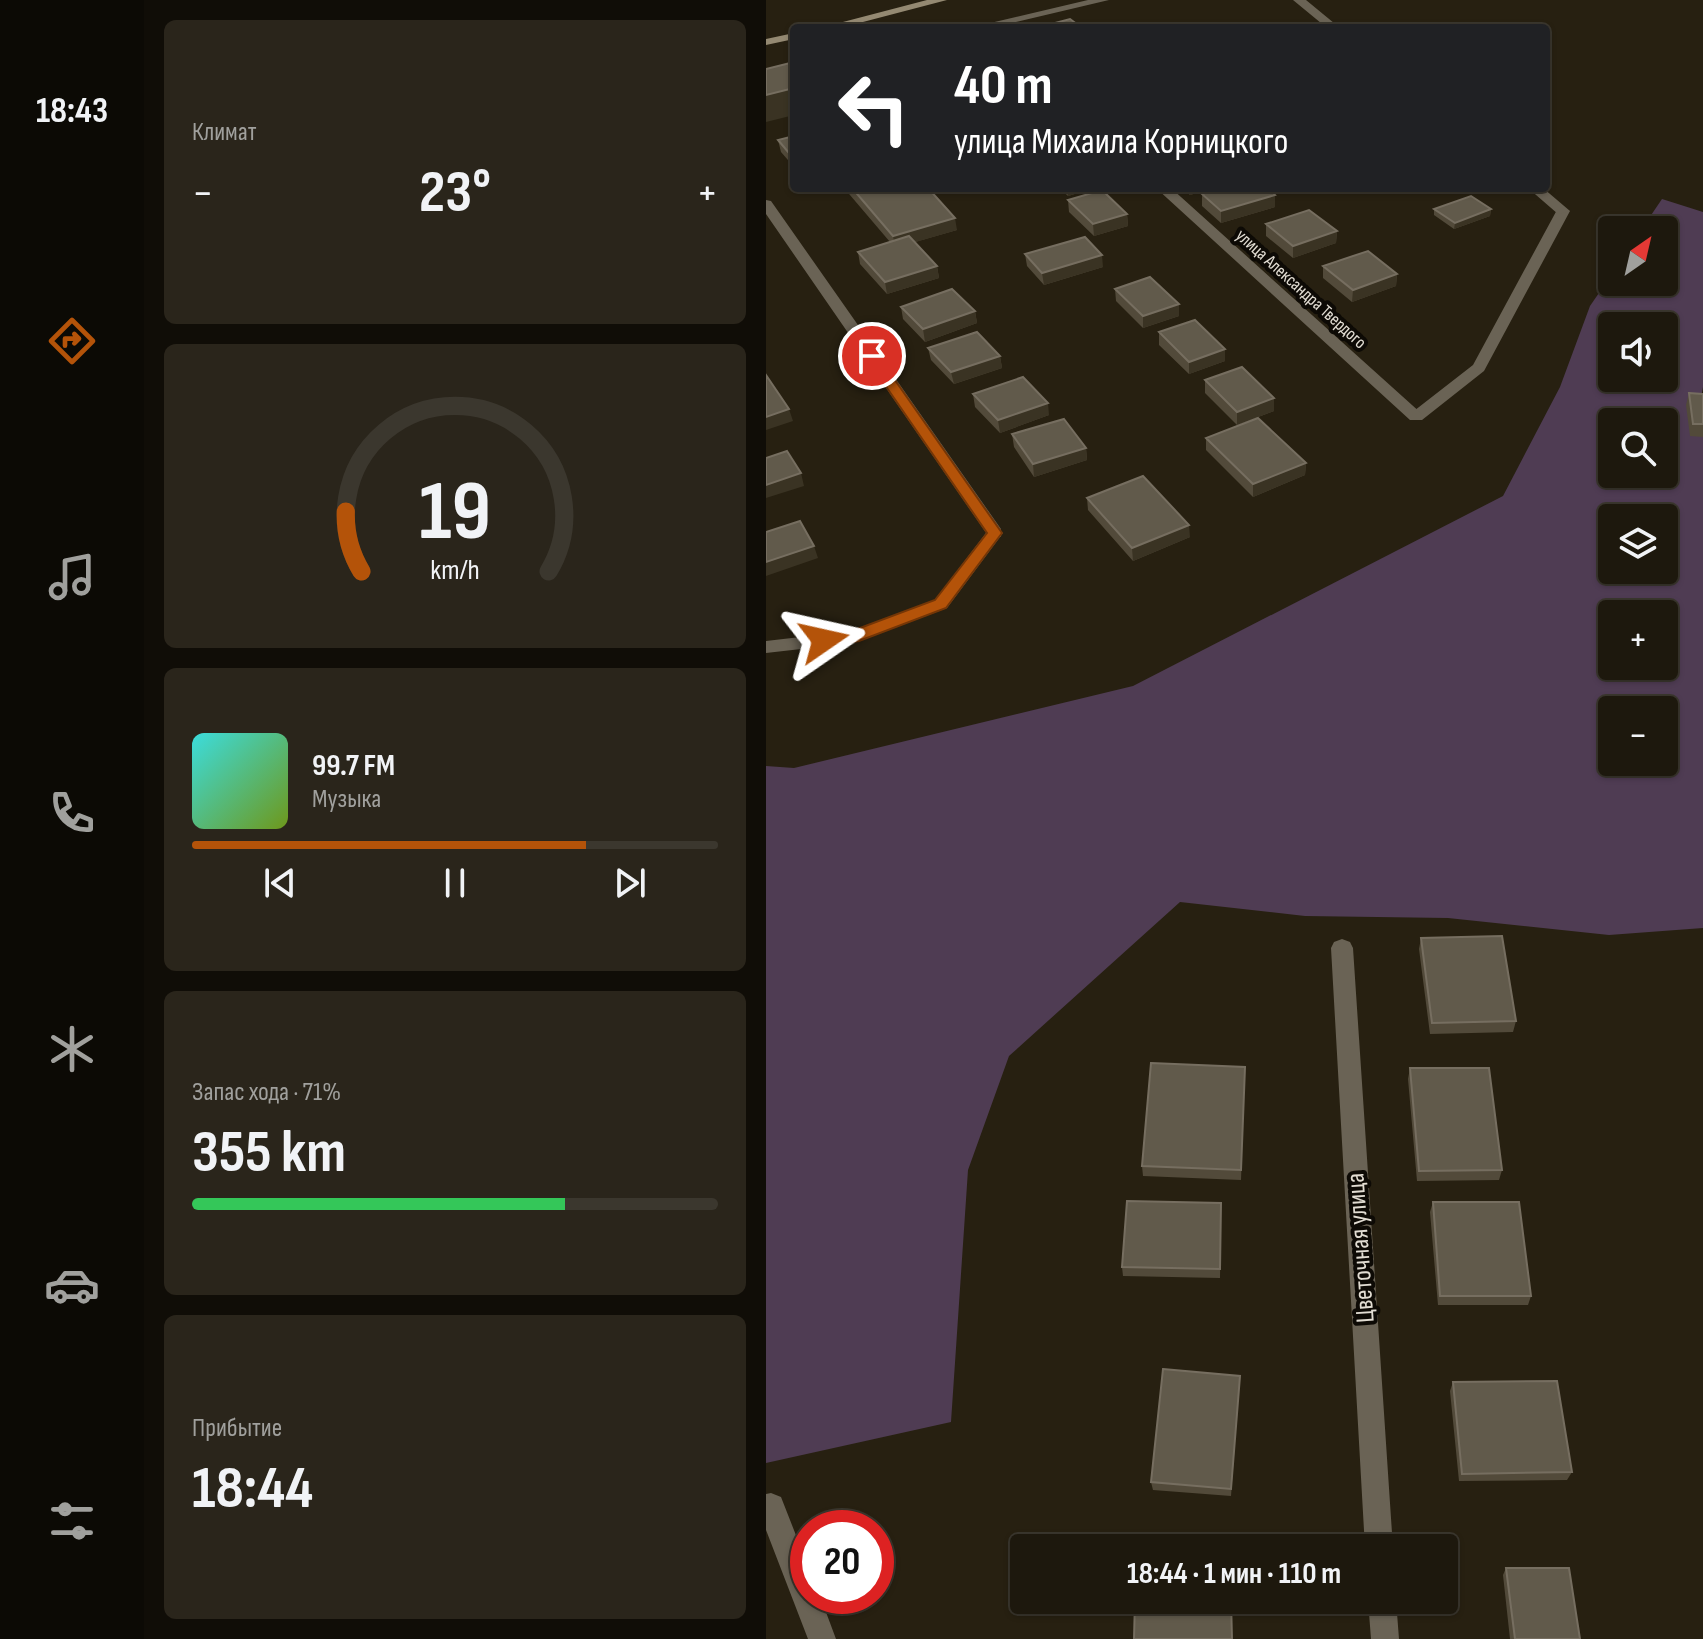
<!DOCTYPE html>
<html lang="ru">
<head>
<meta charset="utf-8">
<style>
	:root { --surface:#1d180d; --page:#2a251b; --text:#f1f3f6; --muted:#a0a09d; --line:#3b372e; --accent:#b45309 }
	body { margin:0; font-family:"Sofia Sans Condensed",sans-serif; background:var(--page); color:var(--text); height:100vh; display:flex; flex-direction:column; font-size:30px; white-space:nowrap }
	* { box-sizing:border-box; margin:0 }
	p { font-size:26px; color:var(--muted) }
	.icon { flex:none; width:44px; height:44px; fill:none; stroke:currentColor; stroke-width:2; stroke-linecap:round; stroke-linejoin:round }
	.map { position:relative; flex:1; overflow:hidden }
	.details { display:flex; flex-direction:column; gap:20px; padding:20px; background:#100d07; width:622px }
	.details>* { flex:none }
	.banner { position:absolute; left:24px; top:24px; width:760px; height:168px; border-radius:8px; box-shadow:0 2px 6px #0004,0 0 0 2px var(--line); background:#202124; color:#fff; overflow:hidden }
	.needle { width:52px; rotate:34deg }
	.fabs { position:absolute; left:832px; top:216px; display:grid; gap:16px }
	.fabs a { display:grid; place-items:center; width:80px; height:80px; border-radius:8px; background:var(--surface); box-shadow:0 2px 6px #0004,0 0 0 2px var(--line); font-size:40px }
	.speed { position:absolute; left:24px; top:1510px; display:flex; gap:16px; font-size:40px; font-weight:700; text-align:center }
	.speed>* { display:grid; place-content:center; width:104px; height:104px; border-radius:50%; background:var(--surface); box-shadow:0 2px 6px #0004,0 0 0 2px var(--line); line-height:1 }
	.speed .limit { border:12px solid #d22; background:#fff; color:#111 }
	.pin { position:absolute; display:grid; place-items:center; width:68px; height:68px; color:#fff; margin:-34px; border:4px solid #fff; border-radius:50%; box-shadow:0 2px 8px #0007 }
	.me { position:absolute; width:88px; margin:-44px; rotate:79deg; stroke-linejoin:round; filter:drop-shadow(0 0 6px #0008) }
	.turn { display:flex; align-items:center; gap:28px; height:168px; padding:0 32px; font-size:36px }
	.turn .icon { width:104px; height:104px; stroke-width:2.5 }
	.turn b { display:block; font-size:56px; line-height:68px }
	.big { font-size:60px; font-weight:700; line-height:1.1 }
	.details .tile { flex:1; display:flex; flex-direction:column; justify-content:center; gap:12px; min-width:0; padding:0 28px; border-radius:12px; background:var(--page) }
	.details .dial { align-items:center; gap:0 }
	.dial svg { height:208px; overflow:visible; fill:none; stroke:var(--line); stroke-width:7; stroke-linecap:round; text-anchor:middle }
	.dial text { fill:var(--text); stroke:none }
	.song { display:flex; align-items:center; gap:24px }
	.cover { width:96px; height:96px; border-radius:12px; background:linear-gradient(135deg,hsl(180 70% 55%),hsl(80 70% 35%)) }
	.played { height:8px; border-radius:4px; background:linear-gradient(90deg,var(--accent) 75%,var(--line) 75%) }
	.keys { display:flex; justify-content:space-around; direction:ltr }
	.heat { display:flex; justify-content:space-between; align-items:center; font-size:44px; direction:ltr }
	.charge { height:12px; border-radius:6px; background:linear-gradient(90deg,#34c759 71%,var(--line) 0) }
	.trip { position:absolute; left:244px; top:1534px; width:448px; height:80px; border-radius:8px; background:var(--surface); box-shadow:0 2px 6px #0004,0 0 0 2px var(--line); font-weight:700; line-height:80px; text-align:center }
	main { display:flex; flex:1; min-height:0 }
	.tabs { display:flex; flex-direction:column; width:144px; justify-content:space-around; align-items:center; background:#0c0a05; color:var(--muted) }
	.tabs .icon { width:56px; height:56px }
	.tabs .current { color:var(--accent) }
	.tabs b { font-size:36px; color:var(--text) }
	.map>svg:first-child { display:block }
	.green { fill:#4f3c53; fill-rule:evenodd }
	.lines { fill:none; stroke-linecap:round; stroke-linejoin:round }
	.lane { fill:#6a6355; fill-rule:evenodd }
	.street { fill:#6a6355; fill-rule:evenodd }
	.secondary { fill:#948972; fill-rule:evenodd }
	.wall { fill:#524a3a }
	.shaded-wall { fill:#3a3323 }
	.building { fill:#615a4b; stroke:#766e60; stroke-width:2 }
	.route { fill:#b45309; stroke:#753606; stroke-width:2 }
	.labels { text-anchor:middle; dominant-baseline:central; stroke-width:8; stroke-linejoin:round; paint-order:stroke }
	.far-street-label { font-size:18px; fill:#e2ddd3; stroke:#0d0a05 }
	.near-street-label { font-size:26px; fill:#e2ddd3; stroke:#0d0a05 }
</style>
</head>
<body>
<main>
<nav class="tabs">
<b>18:43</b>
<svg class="icon current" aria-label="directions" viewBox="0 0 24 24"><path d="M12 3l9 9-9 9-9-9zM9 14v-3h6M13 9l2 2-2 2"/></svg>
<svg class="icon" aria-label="music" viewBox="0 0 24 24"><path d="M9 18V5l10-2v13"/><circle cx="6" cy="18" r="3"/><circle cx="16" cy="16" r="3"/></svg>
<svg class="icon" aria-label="phone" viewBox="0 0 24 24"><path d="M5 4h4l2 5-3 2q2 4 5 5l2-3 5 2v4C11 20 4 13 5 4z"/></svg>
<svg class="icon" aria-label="climate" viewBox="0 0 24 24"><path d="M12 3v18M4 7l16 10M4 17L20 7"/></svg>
<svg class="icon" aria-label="car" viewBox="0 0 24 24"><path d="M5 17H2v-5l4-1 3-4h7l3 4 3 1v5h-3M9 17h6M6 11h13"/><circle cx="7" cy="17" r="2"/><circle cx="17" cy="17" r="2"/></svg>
<svg class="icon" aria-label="filters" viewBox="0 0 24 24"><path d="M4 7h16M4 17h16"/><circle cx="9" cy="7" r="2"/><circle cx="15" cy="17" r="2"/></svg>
</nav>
<section class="details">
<div class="tile"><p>Климат</p>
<div class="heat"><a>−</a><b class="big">23°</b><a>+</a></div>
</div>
<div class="tile dial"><svg viewBox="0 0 100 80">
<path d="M14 69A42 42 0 1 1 86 69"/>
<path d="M14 69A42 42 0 0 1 8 46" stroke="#b45309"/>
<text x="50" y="56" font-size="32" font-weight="700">19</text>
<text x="50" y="72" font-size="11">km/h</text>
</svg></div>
<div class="tile">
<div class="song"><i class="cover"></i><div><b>99.7 FM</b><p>Музыка</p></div></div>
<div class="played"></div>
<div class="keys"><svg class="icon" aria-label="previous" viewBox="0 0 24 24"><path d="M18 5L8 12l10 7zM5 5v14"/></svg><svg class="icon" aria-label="pause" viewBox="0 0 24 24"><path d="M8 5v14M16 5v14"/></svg><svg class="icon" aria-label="next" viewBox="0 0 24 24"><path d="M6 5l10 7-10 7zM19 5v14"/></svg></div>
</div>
<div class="tile"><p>Запас хода · 71%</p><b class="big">355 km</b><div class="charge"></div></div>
<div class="tile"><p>Прибытие</p><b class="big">18:44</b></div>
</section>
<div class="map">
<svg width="937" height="1639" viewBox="0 0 937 1639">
	<rect width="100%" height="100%" fill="#272011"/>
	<path class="green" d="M896 199 937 212V387L933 408 937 417V928L843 935 682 918 539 916 414 902 243 1056 202 1170 185 1422 0 1463V766L28 768 367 686 737 496 794 387 824 306 846 274V282H898V230H875ZM846 326H898V378H846ZM846 422H898V474H846ZM846 518H898V570H846ZM846 614H898V666H846ZM846 710H898V762H846Z"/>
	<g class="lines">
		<path class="lane" d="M792 208 804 211 718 371 656 420H644V414L707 365Z
			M229 527 237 533 181 608 88 643 0 653V641L86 631 169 600 223 529Z"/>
		<path class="street" d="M322 0H343L225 28H203Z
			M527 0H540L574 28H561Z
			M390 188H405L656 414V420H644Z
			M762 188H777L804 211 792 214Z
			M0 200 5 201 235 529V537H223L0 214Z
			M576 939 584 942 587 948 627 1548H599L565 948 568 942Z
			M5 1493 15 1497 42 1566V1596H54L70 1639H42L0 1530V1494Z
			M602 1600H630L633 1639H605Z"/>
		<path class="secondary" d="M161 0H181L74 28H54Z
			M28 33V39L0 45V39Z"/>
	</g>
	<path class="wall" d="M28 136V167L15 152 12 140Z
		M78 188H162L191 230 149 242 171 266 173 278 121 294 94 264 92 252 124 242Z
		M293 188H329L302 196Z
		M417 188H448L424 195Z
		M436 194 509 195V207L455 223 436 206Z
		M302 200 361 214 362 226 328 236 303 212Z
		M668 209H725L724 216 688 229 668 215Z
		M500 224 571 231 570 243 527 258 500 236Z
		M259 254 337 267 278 285 261 266Z
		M557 266 631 274 630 286 586 302 557 278Z
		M349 289 413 304V316L377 328 350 301Z
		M135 307 209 311 211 323 159 342 137 319Z
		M393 332 459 349V361L423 374 393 345Z
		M162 348 234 356 236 368 188 384 165 360Z
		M439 380 508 398V411L471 425 439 393Z
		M923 393 937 394V437L924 436 920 405Z
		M207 394 283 415 234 433 209 407Z
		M246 434 320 448 321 460 268 477 248 447Z
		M440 438 540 463 539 475 487 497 440 450Z
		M321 498 424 537 367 561 322 510Z
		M655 938 750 1021 747 1032 664 1034 653 949Z
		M479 1067 475 1180 377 1176 376 1166Z
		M644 1068 736 1170 733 1180 651 1181 642 1079Z
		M667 1202 765 1296 762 1305H672L664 1212Z
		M455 1203 454 1278 357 1276 356 1267Z
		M474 1376 465 1496 387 1490 385 1482Z
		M687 1382 806 1472 801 1480 693 1481 684 1391Z
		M740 1568 814 1639H744L737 1575Z"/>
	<path class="shaded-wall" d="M28 88V115L0 122V95Z
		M301 188H329L302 196Z
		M424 188H448L424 195Z
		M509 195V207L455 223V211Z
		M725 209 724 216 688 229 689 223Z
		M361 214 362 226 328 236 327 224Z
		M189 218 191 230 129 248 127 236Z
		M571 231 570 243 527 258V246Z
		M336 255 337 267 278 285 276 273Z
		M171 266 173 278 121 294 119 282Z
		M631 274 630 286 586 302 587 290Z
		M413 304V316L377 328V316Z
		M209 311 211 323 159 342 157 329Z
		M459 349V361L423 374V362Z
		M234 356 236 368 188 384 185 372Z
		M508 398V411L471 425V412Z
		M282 403 283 415 234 433 232 420Z
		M23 409 27 421 0 430V417Z
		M320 448 321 460 268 477 267 464Z
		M540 463 539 475 487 497V484Z
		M35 473 38 486 0 498V485Z
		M423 525 424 537 367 561 366 548Z
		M48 546 52 558 0 576V562Z"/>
	<path class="building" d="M304 19 316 28H270Z
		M28 62V88L0 95V69Z
		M28 136V159L12 140Z
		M86 188H162L189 218 127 236Z
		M456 188H502L509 195 455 211 436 194Z
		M336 190 361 214 327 224 302 200Z
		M705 196 725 209 689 223 668 209Z
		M543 210 571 231 527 246 500 224Z
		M143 236 171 266 119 282 92 252Z
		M319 237 336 255 276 273 259 254Z
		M602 251 631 274 587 290 557 266Z
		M384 277 413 304 377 316 349 289Z
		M186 289 209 311 157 329 135 307Z
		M429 320 459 349 423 362 393 332Z
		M211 332 234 356 185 372 162 348Z
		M476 367 508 398 471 412 439 380Z
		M0 375 23 409 0 417Z
		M257 377 282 403 232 420 207 394Z
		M923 393 937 394V424H927Z
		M492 418 540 463 487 484 440 438Z
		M298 419 320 448 267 464 246 434Z
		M21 451 35 473 0 485V458Z
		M377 476 423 525 366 548 321 498Z
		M34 521 48 546 0 562V532Z
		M736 936 750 1021 666 1023 655 938Z
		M385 1063 479 1067 475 1170 376 1166Z
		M644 1068H723L736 1170 653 1171Z
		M361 1201 455 1203 454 1269 356 1267Z
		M667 1202H753L765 1296H674Z
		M397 1369 474 1376 465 1489 385 1482Z
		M791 1381 806 1472 696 1474 687 1382Z
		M740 1568H803L814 1639H749Z
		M369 1600H465L466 1639H368Z"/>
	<path class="route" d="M106 352 110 353 236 533 180 608 93 641 58 646 50 640 53 636 86 631 169 600 221 533 99 356Z"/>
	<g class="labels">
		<g class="far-street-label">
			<text transform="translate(535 289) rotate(42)">улица Александра Твердого</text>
		</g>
		<g class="near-street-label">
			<text transform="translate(595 1248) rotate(-94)">Цветочная улица</text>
		</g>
	</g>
</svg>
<div class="fabs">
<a><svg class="needle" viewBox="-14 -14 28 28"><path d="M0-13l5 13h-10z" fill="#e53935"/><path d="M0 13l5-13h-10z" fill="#a0a09d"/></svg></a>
<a><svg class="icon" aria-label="sound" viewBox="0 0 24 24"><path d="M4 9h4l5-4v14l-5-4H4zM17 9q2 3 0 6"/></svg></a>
<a><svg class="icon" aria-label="search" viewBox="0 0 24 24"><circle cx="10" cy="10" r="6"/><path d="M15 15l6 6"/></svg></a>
<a><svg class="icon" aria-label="layers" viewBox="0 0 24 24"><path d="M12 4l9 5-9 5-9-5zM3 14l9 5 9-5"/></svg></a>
<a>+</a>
<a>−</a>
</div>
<div class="speed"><div class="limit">20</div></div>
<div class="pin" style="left:106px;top:356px;background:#d93025"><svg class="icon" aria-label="arrive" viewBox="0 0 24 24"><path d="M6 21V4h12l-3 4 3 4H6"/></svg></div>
<svg class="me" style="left:58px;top:640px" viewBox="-20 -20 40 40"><path d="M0-17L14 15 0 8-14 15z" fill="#b45309" stroke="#fff" stroke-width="4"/></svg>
<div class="trip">18:44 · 1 мин · 110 m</div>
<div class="banner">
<div class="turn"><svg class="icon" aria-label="left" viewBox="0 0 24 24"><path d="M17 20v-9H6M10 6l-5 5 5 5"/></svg><div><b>40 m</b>улица Михаила Корницкого</div></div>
</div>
</div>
</main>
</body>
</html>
